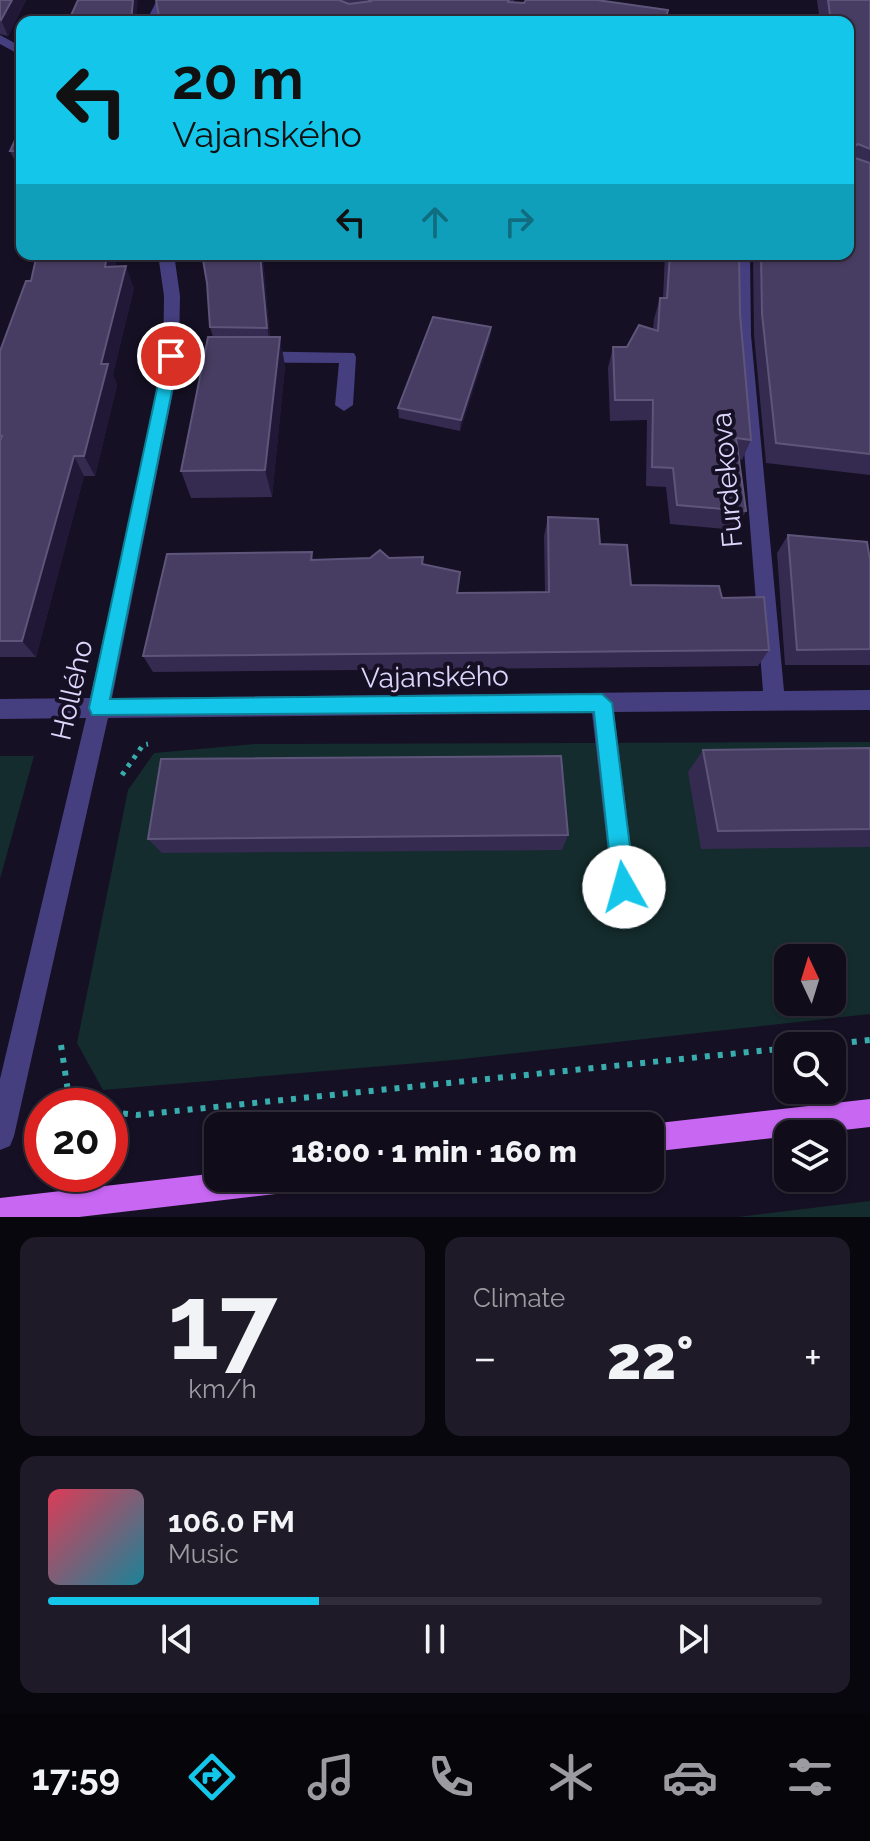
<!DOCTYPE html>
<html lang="en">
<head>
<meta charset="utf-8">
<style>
	:root { --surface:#100c1a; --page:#1e1a27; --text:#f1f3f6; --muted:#9c9ba2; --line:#302c39; --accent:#14c7ea }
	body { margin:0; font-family:Raleway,sans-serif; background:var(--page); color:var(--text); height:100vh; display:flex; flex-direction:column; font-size:30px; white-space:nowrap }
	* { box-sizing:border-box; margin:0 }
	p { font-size:26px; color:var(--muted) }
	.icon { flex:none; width:44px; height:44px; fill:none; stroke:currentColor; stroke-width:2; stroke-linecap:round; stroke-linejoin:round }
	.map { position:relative; height:1217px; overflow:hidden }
	.sheet { display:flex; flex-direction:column; gap:20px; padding:20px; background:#09070e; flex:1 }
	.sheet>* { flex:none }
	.banner { position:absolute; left:16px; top:16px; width:838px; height:244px; border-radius:16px; box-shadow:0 2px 6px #0004,0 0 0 2px var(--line); background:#14c7ea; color:#111; overflow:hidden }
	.needle { width:52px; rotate:356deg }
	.buttons { position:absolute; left:774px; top:944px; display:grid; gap:16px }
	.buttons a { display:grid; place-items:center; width:72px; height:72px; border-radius:16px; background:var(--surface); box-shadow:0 2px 6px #0004,0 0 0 2px var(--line); font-size:40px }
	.speed { position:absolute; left:24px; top:1088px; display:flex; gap:16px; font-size:40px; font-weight:700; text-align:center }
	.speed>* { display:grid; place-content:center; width:104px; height:104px; border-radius:50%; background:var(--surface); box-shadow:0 2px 6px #0004,0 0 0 2px var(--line); line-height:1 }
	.speed .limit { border:12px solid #d22; background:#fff; color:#111 }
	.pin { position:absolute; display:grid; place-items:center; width:68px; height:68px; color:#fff; margin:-34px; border:4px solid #fff; border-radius:50%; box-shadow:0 2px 8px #0007 }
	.me { position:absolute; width:88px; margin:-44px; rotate:353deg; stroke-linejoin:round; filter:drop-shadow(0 0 6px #0008) }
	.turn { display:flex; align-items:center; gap:28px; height:168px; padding:0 24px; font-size:36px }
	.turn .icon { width:104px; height:104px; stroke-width:2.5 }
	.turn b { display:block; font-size:56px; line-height:68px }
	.lanes { display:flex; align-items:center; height:76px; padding:0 24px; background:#0003; justify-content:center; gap:40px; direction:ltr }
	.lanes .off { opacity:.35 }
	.big { font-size:60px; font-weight:800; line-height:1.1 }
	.sheet .card { flex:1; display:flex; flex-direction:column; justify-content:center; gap:12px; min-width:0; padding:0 28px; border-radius:16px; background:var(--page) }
	.sheet .dial { align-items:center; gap:0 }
	.dial b { font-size:104px; line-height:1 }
	.song { display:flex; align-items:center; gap:24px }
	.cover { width:96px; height:96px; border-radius:12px; background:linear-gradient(135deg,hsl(350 70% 55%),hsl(190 70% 35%)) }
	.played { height:8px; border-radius:4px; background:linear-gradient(90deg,var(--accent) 35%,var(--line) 35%) }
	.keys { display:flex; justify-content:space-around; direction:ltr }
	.heat { display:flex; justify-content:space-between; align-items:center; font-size:44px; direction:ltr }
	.sheet .tiles { flex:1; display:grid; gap:20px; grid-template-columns:1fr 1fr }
	.card:last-child { grid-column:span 2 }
	.trip { position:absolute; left:204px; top:1112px; width:460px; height:80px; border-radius:16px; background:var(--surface); box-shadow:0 2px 6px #0004,0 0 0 2px var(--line); font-weight:800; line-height:80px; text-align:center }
	.dock { display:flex; height:128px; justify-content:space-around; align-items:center; background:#06050a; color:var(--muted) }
	.dock .icon { width:56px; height:56px }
	.dock .current { color:var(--accent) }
	.dock b { font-size:36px; color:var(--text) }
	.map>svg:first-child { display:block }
	.green { fill:#142c2d; fill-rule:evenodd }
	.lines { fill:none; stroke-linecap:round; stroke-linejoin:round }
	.path-far1 { stroke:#39acad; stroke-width:5; stroke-dasharray:4 6; stroke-linecap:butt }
	.path { stroke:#39acad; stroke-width:6; stroke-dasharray:5 8; stroke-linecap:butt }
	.minor { fill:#463f7f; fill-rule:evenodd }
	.major { fill:#c767f2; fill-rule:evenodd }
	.wall { fill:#352b50 }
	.shaded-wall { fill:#201836 }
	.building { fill:#473d62; stroke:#5e557a; stroke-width:2 }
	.route { fill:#14c7ea; stroke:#0d8198; stroke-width:2 }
	.labels { text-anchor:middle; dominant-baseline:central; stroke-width:8; stroke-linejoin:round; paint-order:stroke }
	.street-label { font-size:28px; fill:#ddd6fc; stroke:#151023 }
</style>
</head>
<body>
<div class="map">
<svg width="870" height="1217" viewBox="0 0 870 1217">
	<rect width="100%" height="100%" fill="#151023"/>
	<path class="green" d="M870 742V1014L454 1060 103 1090 77 1043 128 790 154 753 255 744ZM788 958H832V1002H788Z
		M0 756H34L0 879Z
		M870 1201V1217H738Z"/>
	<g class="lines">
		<path class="path-far1" d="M122 775 143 745 148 744"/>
		<path class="path" d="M61 1045 69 1098 93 1106
			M813 1046 870 1040
			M110 1112 137 1115 788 1048"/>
		<path class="minor" d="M157 0H169L158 22H146Z
			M0 35 22 47V56L0 44Z
			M158 254H174L180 296 179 350 354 353 356 357 353 405 344 411 335 405 339 363 179 362 112 698 763 691 735 335 734 254H750L751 335 784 691 870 690V710L614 712 636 887 632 895 624 899 616 895 612 887 592 713 108 718 14 1136 10 1146 0 1150V1079L86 718 0 719V699L90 698 163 370 164 296Z"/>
		<path class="major" d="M870 1099V1127L650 1152V1126H646L650 1124Z
			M218 1173V1178H307L303 1188 293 1192 79 1217H0V1198Z"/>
	</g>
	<path class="wall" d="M0 0H26L8 36 0 34Z
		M156 0H514V3L668 10Z
		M817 0H870V475L766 463 754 335 753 254H848V22H820Z
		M22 125V165H17L10 151Z
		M665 254H739L740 314 751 440 742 460 739 459 746 511 736 530 670 524 666 487 646 486 647 420 610 421 608 368 613 347H627L653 330 654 319 660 298H663Z
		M263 259 270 337 285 366 272 497 191 498 181 471 213 337 210 327 207 283Z
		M116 266 134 288 113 374 117 385 95 476H84L36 657H0V351Z
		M491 327 490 338 460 431 399 418 398 408Z
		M548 517 600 544 631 585 722 598 769 650 758 666 153 672 143 656 312 552 313 560 389 558 423 564 458 593 545 592 544 536Z
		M788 535 870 560V665H785L777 553Z
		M870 748V847L701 849 688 772 703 750Z
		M568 835 562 850 162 853 148 839Z"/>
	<path class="shaded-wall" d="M12 0H26L8 36 1 20Z
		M133 0H138L136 22H131Z
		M107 254H117L114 288 105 267Z
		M260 254H300L263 259 271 349 267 328Z
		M126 266 134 288 113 374 117 385 95 476 84 456 101 364Z
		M491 327 490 338 460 431 461 420Z
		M280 337 285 366 272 497 265 470Z
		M74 456 84 476 36 657 22 641Z"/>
	<path class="building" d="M0 0H12L1 20 0 19Z
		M78 0H133L131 22H68Z
		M156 0H339L349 4 372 1 368 0H509L508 2 524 3 526 0H597L668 10 665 22H160Z
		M828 0H870V149L858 144 854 147 855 158 870 163V454L776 443 762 314 761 254H848V22H831Z
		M22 125V151H10Z
		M37 254H107L105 267 126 266 101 364H108L84 456H74L22 641H0V441L2 436H0V351L26 281H31Z
		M202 254H260L267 328 210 327 207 283Z
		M670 254H739L740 314 751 440 736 438 746 511 677 505 673 468 652 467 653 400H615L613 347H627L639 325 658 331 660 298H667Z
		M433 317 491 327 461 420 398 408Z
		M208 337H280L265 470 181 471Z
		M548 517 598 519 600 544 627 545 631 585 719 586 722 598 764 597 769 650 143 656 167 554 312 552 311 560 370 558 380 550 389 558 423 557 422 564 460 572 457 593 549 592Z
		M788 535 867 542 870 560V649L797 650Z
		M870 748V829L718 831 703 750Z
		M561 756 568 835 148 839 161 759Z"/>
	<path class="route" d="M171 351 179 356 110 699 602 694 612 703 635 887 632 894 624 897 616 894 613 887 594 712 92 715 89 708 164 356Z"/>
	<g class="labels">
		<g class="street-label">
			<text transform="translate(727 480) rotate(-95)">Furdekova</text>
			<text transform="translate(435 677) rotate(-1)">Vajanského</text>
			<text transform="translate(72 690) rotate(-77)">Hollého</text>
		</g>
	</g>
</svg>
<div class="buttons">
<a><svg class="needle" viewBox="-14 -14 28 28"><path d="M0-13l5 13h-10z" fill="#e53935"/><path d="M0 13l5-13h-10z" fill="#9c9ba2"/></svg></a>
<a><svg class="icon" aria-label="search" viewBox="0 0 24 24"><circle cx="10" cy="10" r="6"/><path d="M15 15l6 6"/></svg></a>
<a><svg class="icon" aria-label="layers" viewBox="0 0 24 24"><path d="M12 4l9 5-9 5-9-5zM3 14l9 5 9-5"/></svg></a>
</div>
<div class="speed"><div class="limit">20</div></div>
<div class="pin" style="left:171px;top:356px;background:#d93025"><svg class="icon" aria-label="arrive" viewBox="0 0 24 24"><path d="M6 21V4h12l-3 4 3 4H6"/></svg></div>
<svg class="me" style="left:624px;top:887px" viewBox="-20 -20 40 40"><circle r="19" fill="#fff"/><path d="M0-13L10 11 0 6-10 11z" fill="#14c7ea"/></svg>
<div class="trip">18:00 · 1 min · 160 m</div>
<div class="banner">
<div class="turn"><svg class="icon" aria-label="left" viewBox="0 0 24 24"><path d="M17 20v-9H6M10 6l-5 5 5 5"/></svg><div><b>20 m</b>Vajanského</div></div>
<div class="lanes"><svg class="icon" aria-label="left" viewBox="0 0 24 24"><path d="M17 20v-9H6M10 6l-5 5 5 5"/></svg><svg class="icon off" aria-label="ahead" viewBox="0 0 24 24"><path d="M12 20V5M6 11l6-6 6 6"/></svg><svg class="icon off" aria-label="right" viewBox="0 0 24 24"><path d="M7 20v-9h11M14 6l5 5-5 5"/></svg></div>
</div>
</div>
<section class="sheet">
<div class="tiles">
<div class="card dial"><b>17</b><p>km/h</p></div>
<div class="card"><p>Climate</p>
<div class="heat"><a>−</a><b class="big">22°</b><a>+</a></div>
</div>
<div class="card">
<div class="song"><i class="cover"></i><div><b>106.0 FM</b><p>Music</p></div></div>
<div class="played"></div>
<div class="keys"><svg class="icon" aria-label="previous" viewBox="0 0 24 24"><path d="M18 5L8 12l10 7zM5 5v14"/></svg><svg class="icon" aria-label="pause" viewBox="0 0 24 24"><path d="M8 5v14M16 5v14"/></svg><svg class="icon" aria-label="next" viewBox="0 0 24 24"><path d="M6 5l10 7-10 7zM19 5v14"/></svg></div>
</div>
</div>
</section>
<nav class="dock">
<b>17:59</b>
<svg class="icon current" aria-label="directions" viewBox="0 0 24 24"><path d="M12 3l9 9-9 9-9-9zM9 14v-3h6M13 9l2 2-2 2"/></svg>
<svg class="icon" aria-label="music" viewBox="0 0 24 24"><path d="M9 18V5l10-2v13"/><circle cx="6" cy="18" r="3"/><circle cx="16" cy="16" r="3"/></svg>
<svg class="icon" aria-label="phone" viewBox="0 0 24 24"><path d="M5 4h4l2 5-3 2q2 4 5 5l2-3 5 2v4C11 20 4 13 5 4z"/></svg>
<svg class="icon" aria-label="climate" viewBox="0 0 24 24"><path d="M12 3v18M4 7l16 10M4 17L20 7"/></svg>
<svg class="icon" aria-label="car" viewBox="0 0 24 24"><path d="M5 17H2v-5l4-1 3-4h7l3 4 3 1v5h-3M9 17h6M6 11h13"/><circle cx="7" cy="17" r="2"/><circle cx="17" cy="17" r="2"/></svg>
<svg class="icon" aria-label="filters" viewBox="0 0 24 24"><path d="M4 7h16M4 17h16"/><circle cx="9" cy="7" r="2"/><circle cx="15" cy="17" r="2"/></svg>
</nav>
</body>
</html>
